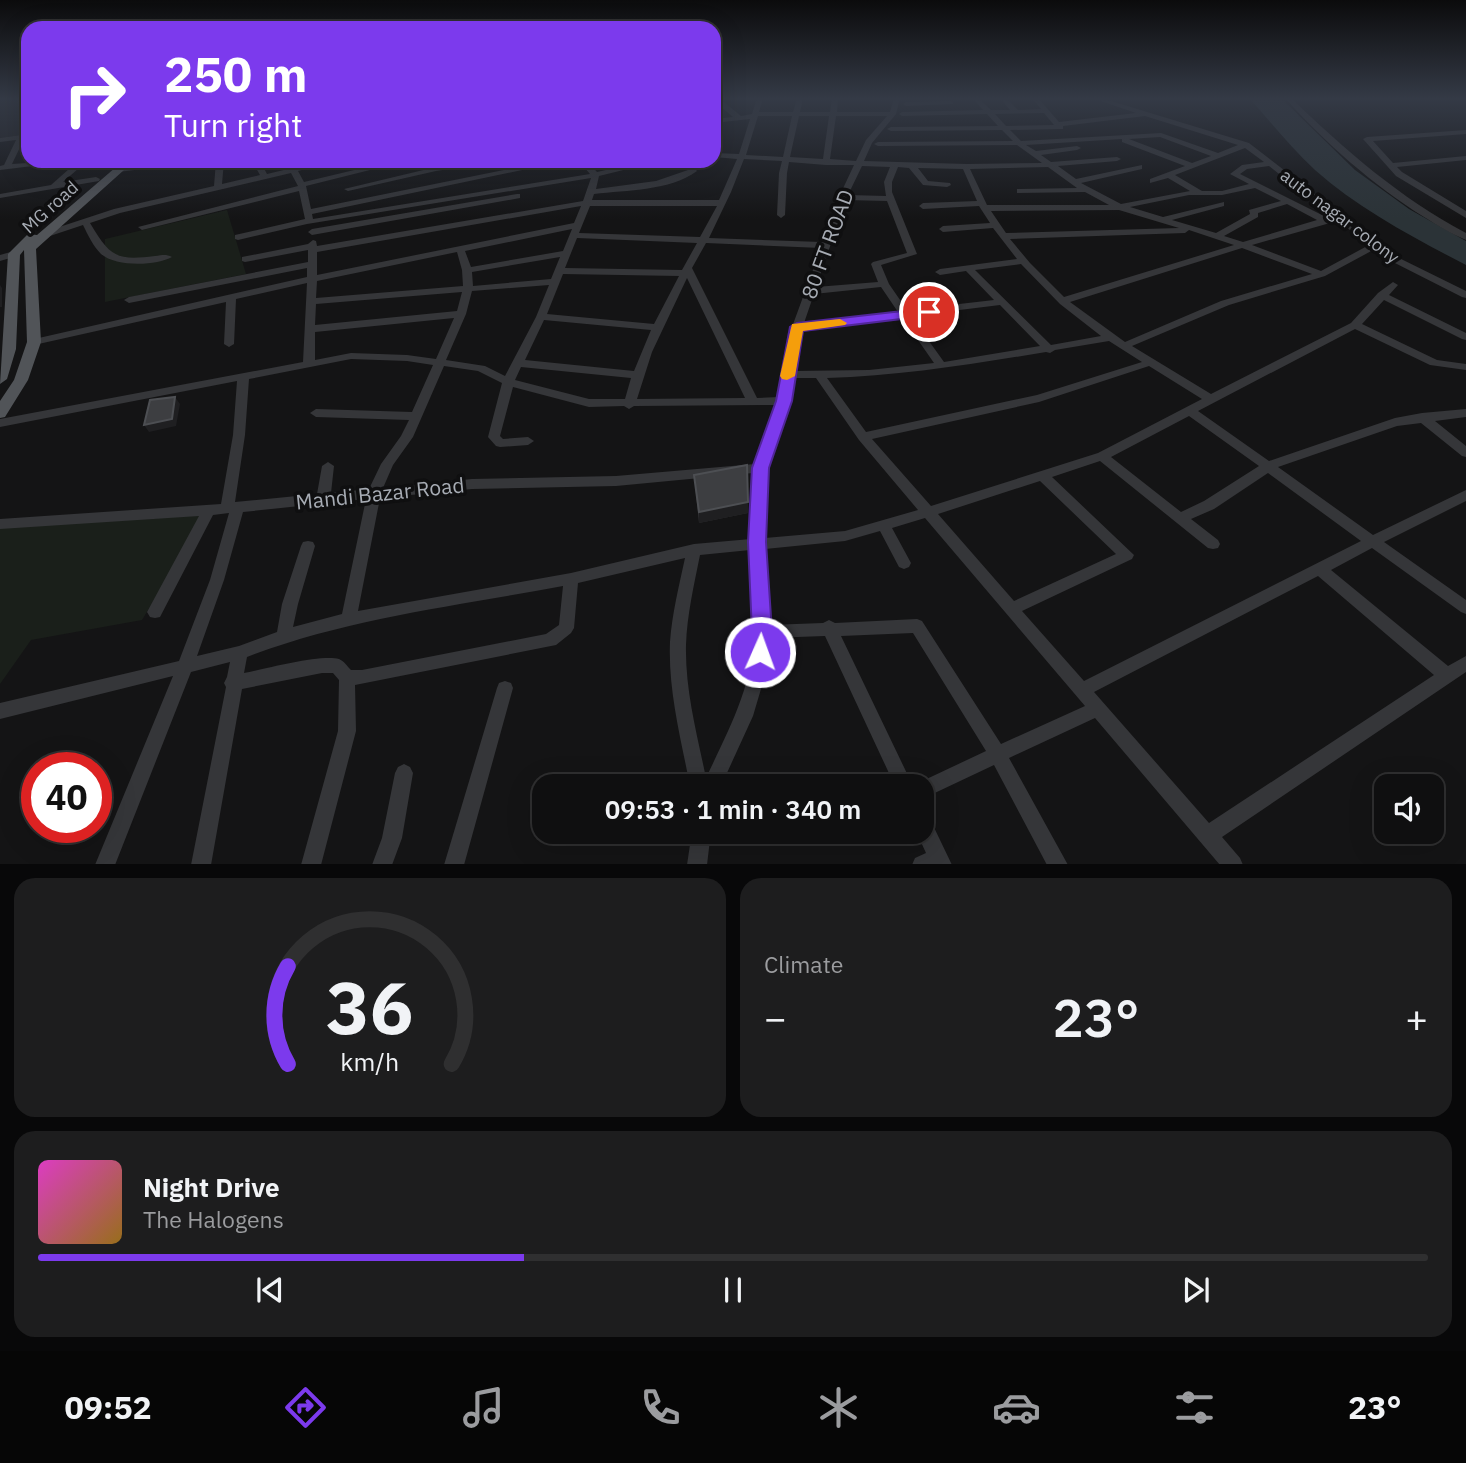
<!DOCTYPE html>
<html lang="en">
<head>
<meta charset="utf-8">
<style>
	:root { --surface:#0f0f10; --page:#1d1d1e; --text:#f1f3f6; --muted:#9b9c9f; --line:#2f2f30; --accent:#7c3aed }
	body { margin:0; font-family:"IBM Plex Sans",sans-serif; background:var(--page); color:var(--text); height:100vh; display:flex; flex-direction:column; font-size:26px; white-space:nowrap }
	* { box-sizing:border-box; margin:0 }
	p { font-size:23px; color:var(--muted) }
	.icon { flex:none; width:38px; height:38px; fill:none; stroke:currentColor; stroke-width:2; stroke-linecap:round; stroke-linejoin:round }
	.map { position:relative; height:864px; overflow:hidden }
	.panel { display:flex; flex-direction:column; gap:14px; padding:14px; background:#080809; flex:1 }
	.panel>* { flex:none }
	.hud { position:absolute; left:21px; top:21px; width:700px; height:147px; border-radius:21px; box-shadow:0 7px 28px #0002,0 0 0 2px var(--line); background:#7c3aed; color:#fff; overflow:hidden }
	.controls { position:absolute; left:1374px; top:774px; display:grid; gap:14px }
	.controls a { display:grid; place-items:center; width:70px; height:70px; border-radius:14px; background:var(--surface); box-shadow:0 7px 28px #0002,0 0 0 2px var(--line); font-size:35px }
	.speed { position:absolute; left:21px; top:752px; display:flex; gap:14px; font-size:35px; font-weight:700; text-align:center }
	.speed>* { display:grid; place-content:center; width:91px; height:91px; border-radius:50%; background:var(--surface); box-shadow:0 7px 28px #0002,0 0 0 2px var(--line); line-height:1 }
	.speed .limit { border:10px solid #d22; background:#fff; color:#111 }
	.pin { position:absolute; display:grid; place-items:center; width:60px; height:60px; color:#fff; margin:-30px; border:4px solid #fff; border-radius:50%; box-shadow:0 2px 7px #0007 }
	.me { position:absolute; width:77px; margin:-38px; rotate:2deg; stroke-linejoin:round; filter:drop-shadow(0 0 5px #0008) }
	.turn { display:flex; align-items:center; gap:24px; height:147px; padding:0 28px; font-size:32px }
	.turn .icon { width:91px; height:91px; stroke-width:2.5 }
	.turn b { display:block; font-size:49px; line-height:60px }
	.big { font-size:52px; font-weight:600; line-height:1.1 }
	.panel .card { flex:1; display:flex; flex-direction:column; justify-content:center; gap:10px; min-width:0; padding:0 24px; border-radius:21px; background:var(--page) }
	.panel .dial { align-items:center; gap:0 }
	.dial svg { height:182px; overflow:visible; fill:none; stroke:var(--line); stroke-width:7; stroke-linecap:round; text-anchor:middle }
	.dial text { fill:var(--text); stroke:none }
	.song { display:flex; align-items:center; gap:21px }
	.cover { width:84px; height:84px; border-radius:10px; background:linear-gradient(135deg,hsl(310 70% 55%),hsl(40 70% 35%)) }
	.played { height:7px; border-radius:4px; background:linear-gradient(90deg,var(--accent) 35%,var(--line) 35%) }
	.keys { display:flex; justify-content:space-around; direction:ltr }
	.heat { display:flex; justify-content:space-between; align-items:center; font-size:38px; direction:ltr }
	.panel .tiles { flex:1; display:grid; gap:14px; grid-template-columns:1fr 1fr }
	.card:last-child { grid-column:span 2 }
	.trip { position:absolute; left:532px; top:774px; width:402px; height:70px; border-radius:21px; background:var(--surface); box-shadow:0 7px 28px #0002,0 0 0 2px var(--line); font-weight:600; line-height:70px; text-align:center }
	.tabs { display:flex; height:112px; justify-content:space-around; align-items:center; background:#060606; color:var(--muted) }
	.tabs .icon { width:49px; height:49px }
	.tabs .active { color:var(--accent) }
	.tabs b { font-size:32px; color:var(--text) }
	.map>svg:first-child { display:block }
	.built { fill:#202022 }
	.green { fill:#1a1f1a }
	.water { fill:#2b3337 }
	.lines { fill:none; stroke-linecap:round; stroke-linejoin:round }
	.minor { fill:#353639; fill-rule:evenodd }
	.major { fill:#515458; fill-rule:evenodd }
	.wall { fill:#303033 }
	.shaded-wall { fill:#1f1f21 }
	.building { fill:#3d3e41; stroke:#4d4f53; stroke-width:2 }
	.route { fill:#7c3aed; stroke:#51269a; stroke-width:2 }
	.slow { fill:#f59e0b }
	.labels { text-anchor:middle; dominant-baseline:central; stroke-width:7; stroke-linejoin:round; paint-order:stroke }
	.far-street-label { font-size:18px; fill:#a7acb4; stroke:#0f0f10 }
	.street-label { font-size:21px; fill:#a7acb4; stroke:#0f0f10 }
</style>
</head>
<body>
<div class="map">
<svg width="1466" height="865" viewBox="0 0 1466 865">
	<rect width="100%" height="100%" fill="#141415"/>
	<path class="built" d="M0 98H28V134L0 138Z"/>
	<path class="green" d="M227 210 246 274 105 302V239Z
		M205 515 142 620 31 640 0 684V528Z"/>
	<path class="water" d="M1249 98H1281L1355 170 1409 209 1466 241V265C1414 238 1359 209 1315 170 1291 148 1270 121 1249 98Z"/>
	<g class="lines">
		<path class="minor" d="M714 98H719L741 116 752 114 757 98H763L759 112H793L797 98H803L800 112H830L832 98H838L837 112H890L894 98H900L896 114 872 143 864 161 967 164 1042 163 1017 145 878 146 874 144 878 142 1013 141 1002 130 891 131 887 129 891 127 998 126 987 114 902 116 899 114 902 112 983 110 972 98H978L991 110H1010L1000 98H1006L1018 110 1041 109 1032 98H1038L1059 122 1136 113 1092 98H1101L1249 143 1395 256 1466 291V298L1462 297 1389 260 1375 249 1325 276 1229 305 1132 346 1211 394 1351 323 1378 293 1393 282 1398 285 1389 295 1466 333V340L1462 339 1384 300 1362 324 1437 360 1466 364V370L1430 365 1355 329 1198 411 1269 461 1395 418 1422 413 1466 409V417L1435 421 1466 446V457L1462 456 1421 423 1397 426 1278 467 1373 535 1466 490V501L1384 542 1466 600V614L1461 612 1372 548 1331 570 1448 666 1466 656V672L1222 837 1240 858 1243 865H1220L1095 718 1009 758 1068 865H1047L994 765 922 799V786H915L916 784 986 751 913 633 841 636 913 786H895L825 636 769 638 766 672 753 716 721 786H690C681 739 668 691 670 642 672 614 679 586 685 558L578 583 574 628 571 633 556 645 355 685 356 731 321 865H301L338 731 339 680 333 673H322L242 689 211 865H191L226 687 224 683 227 677 230 662 191 672 115 865H95L173 676 0 719V703L179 661 210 580 229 513 213 515 160 617 155 618 150 617 147 612 199 516 0 529V519L221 504 233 435 237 381 0 427V419L303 362 307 283 236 299 234 344 229 347 224 344 226 302 34 345 29 342 30 340 307 277V268L129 303 124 300 129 297 308 262V250L245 262 242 261V257L308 244 313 240 316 241 317 246 583 201 591 178 307 224 238 240 235 239V235L305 219 299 191 142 230 138 227 298 186 291 173 120 213 90 223C110 256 115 261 155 256 163 255 166 254 172 257 156 266 116 267 101 254 93 246 88 235 83 225L41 239 38 238V234L114 209 214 186 216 161H224L222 184 260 175 252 161H260L267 174 322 161H336L298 171 304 182 392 161H406L306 186 311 209 549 161H565L312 214 313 219 590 174 579 161H587L597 172 646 161H660L599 176 596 189 656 181 688 170 680 161H688L697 171C670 191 627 190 594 194L592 200H719L737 159 714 157V153L739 154 750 119 714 123V119L733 117 714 101ZM1044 113 1054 125 1006 126 995 114ZM758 116H792L783 157 746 155ZM799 116H829L823 159 790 157ZM836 116H887L866 140 856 161 830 159ZM1145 116 1238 145 1218 153 1161 133 1021 141 1010 130 1060 129H1063V126ZM1160 137 1211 156 1192 163 1129 139ZM1122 139V142L1185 166 1150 179V183L1168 178 1190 191 1121 204 1081 183 1142 169V165L1076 179 1058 166 1117 161 1121 159 1117 157 1051 162 1041 155 1077 150 1081 148 1077 146 1036 151 1026 145ZM1245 148 1264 162 1242 165 1230 174 1249 184 1222 191H1202L1175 175ZM744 159 782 161 779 173 777 215 781 218 785 215 787 173 789 162 826 165H854L839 197 822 242 709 238 731 192ZM862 166 890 167 884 182 886 196 848 195ZM1269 166 1331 215 1326 217 1240 174 1247 169ZM898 167 909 168 923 185 947 187 951 185 950 183 928 181 918 168 963 169 977 201 923 203 919 206 923 209 979 206 990 223 943 226 939 229 943 232 993 228 1017 259 940 269 935 272 940 275 966 271 994 300 907 310 889 284 881 265 917 254 892 192V182ZM1048 167 1077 188 1020 189H1017V193L1085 192 1109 205H987L970 169ZM1255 188 1281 201 1249 210 1250 214 1216 233 1172 220 1224 206V202L1163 217 1130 207 1189 195H1222ZM846 200 887 201 907 253 873 262 871 264 878 282 816 287ZM1287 204 1317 220 1243 242 1224 236 1258 217V213ZM581 206 574 223 317 275V252ZM590 206H717L700 237 579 233ZM1119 210 1179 228 1006 233 991 211ZM1336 219 1369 245 1321 271 1252 245 1330 223ZM572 229 563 251 471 267 465 251ZM1189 230 1234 245 1064 297 1030 263 1010 239 1185 233ZM577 238 697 243 682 270 565 268ZM706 243 821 248 792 327 779 397 757 398 692 268ZM1242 248 1312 274 1221 301 1125 342 1070 302ZM457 252 462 270 463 286 316 298 317 281ZM560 257 551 279 473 286 472 272ZM1021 264 1060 304 1101 336 1051 345 975 270ZM563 274 679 276 654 324 547 314ZM687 278 745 398 637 399 652 352ZM549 285 536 317 505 376 485 366 446 360 466 314 472 291ZM881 287 898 312 804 323 814 294ZM462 292 457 311 315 325 316 304ZM1000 305 1040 346 944 362 911 316ZM902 317 934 363 869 370 795 371 802 330ZM454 318 436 359 407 355 351 353 315 360V332ZM544 320 651 330 634 371 525 360ZM1109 341 1142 362 1037 395 866 432 827 378C901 376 973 364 1046 352L1050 353 1055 350ZM351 359 407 361 433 365 412 412 316 409 310 413 316 417 409 420 401 436 381 464 369 489 331 493 334 466 328 462 322 466 317 494 235 502 245 435 249 379ZM444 366 478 371 502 383 488 437 496 446 500 447 528 445 534 441 528 437 503 439 500 436 513 387 589 407 624 406 629 409 634 406 777 405 755 464 616 476 472 479 383 488 393 465 413 437ZM1149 366 1202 399 1098 453 931 506 872 439 1039 402ZM521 367 631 378 625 399H589L515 380ZM794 378H816L859 440 918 510 845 531 765 538 766 468 790 401ZM1189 416 1259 466 1204 501 1181 512 1111 457ZM1100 461 1208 548 1213 549 1218 548 1220 544 1218 540 1191 519 1214 509 1268 473 1361 541 1084 681 1022 611 1132 559 1134 555 1052 477ZM753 473 751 539 694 544 571 573 358 611 380 498 472 489 616 486ZM1040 481 1116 554 1014 601 938 514ZM366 499 342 614 293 627 298 604 315 546 313 542 308 541 303 542 301 546 282 604 277 632 239 646 197 656 224 580 243 512ZM925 518 1085 706 1001 744 922 621 917 619 835 623 829 620 823 623 769 625 765 549 845 541 880 531 899 567 904 569 909 567 911 563 892 528ZM750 550C749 577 754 604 754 631 754 684 728 731 706 778 697 734 685 690 686 645 687 615 694 585 700 555ZM1318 576 1434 675 1209 823 1094 692ZM563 586 559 625 546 634 362 670H351C347 666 344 661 339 659 320 654 265 669 244 673L247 657C348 618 457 606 563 586Z
			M1285 98H1291C1345 150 1400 198 1466 233V240C1451 234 1437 225 1424 217 1373 185 1325 143 1285 98Z
			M951 101 953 102V104L906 106 903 104 906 102Z
			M1466 130V134L1373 141 1393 163 1466 156V160L1397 167 1402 172 1466 211V218L1396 176 1363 139 1367 137Z
			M28 134V138L24 139 12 164 58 161 57 163 0 170V166L4 165 16 140 0 142V138Z
			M78 161H87L63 182 96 177 100 179 99 181 0 198V194L51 185Z
			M173 161H196L192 163 118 172 114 170 118 168Z
			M474 161H493L489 163 436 171 348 191 344 189 436 167Z
			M517 194H520V198L312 235 308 232 312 229Z
			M14 251 19 254 17 256 0 261V255Z
			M505 681 511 683 513 688 464 865H444L497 688 499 683Z
			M404 764 410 767 413 773 402 838 392 865H372L382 838 395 773 398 767Z
			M922 815 929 817 952 865H912L915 858 926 853 916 831H922Z
			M692 831H711L707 865H687Z"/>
		<path class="major" d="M123 161H134L36 249 41 342 28 380 5 417 0 418V401L14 380 27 342 24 250 20 255 16 349 7 379 0 384 8 254 28 234 37 235Z"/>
	</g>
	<path class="wall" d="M694 475 748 513 699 523Z"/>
	<path class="shaded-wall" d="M0 285 2 288V307H0Z
		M175 397 180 404 176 426 149 432 144 425Z
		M748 502V513L699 523V512Z"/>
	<path class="building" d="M175 397 172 419 144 425 150 400Z
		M747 465 748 502 699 512 694 475Z"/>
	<linearGradient id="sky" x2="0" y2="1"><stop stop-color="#0b0b0c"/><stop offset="0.45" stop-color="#343a46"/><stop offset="1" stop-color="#343a46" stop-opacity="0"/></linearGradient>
	<rect width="1466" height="219" fill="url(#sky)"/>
	<path class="route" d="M929 308 934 310V315L803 331 792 401 769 468 766 542 772 632 767 659 760 661 752 659 749 652 752 632 748 542 752 468 776 401 790 327 797 323Z"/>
	<path class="slow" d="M840 319 847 323 845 325 803 331 795 376 787 380 782 379 780 376 792 324Z"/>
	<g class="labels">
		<g class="far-street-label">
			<text transform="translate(50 207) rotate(-42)">MG road</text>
			<text transform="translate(1340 216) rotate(37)">auto nagar colony</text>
		</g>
		<g class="street-label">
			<text transform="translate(827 244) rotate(-70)">80 FT ROAD</text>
			<text transform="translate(380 493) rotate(-6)">Mandi Bazar Road</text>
		</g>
	</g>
</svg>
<div class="controls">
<a><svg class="icon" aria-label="sound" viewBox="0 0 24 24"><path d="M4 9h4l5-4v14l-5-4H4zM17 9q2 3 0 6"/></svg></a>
</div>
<div class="speed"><div class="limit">40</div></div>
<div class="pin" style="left:929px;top:312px;background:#d93025"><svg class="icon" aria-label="arrive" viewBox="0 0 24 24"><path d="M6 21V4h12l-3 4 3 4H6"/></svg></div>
<svg class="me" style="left:760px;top:652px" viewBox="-20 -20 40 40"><circle r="17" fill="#7c3aed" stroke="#fff" stroke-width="3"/><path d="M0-11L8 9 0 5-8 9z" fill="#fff"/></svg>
<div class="trip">09:53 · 1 min · 340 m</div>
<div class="hud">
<div class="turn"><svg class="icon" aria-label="right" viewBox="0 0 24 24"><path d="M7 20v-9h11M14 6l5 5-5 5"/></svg><div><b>250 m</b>Turn right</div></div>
</div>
</div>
<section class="panel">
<div class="tiles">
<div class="card dial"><svg viewBox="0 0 100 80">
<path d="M14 69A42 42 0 1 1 86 69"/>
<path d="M14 69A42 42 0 0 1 14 26" stroke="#7c3aed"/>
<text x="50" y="56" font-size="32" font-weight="700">36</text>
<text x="50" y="72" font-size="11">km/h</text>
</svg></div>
<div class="card"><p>Climate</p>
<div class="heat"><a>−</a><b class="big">23°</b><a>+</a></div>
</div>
<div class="card">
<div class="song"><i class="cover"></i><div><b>Night Drive</b><p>The Halogens</p></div></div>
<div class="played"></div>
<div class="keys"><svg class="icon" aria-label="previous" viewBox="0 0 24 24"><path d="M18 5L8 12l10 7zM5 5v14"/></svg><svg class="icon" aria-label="pause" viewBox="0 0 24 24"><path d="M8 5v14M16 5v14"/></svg><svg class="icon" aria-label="next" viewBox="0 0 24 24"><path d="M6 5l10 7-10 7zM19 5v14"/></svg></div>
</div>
</div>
</section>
<nav class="tabs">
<b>09:52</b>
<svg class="icon active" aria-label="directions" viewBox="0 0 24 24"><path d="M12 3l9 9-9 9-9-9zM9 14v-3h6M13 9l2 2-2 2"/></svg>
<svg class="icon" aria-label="music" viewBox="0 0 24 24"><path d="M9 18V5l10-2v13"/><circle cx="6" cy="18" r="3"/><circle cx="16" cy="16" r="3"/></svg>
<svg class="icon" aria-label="phone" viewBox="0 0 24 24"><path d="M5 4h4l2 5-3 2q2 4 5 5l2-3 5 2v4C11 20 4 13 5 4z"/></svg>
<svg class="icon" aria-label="climate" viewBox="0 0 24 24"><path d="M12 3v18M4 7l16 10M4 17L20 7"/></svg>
<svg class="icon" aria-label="car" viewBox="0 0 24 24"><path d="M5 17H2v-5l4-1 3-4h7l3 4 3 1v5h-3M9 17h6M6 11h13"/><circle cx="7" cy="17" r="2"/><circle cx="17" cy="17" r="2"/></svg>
<svg class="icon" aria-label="filters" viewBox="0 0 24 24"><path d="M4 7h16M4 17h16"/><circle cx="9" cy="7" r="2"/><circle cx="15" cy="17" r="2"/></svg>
<b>23°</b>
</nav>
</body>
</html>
